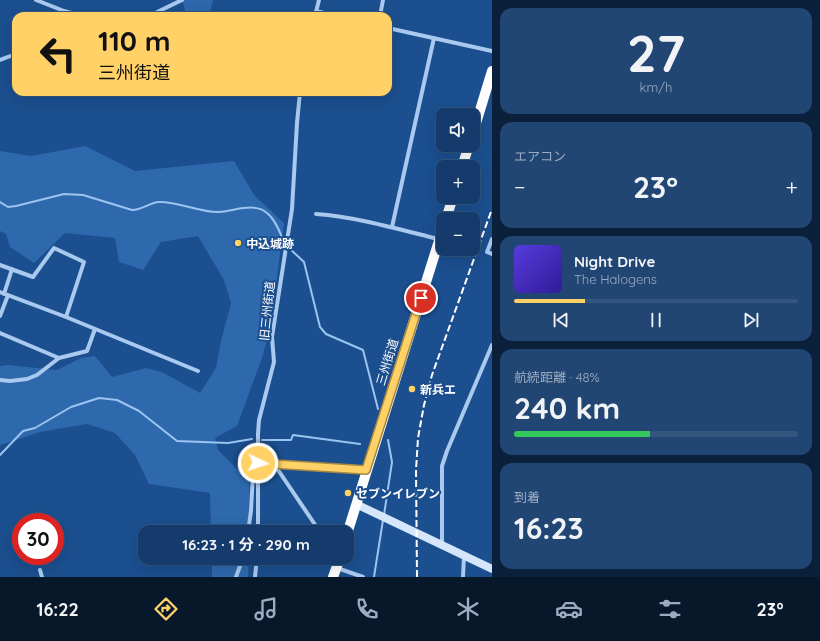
<!DOCTYPE html>
<html lang="ja">
<head>
<meta charset="utf-8">
<style>
	:root { --surface:#143b6b; --page:#214673; --text:#f1f3f6; --muted:#9dadc1; --line:#33557e; --accent:#ffd166 }
	body { margin:0; font-family:Quicksand,"Noto Sans JP",sans-serif; background:var(--page); color:var(--text); height:100vh; display:flex; flex-direction:column; font-size:15px; white-space:nowrap }
	* { box-sizing:border-box; margin:0 }
	p { font-size:13px; color:var(--muted) }
	.icon { flex:none; width:22px; height:22px; fill:none; stroke:currentColor; stroke-width:2; stroke-linecap:round; stroke-linejoin:round }
	.map { position:relative; flex:1; overflow:hidden }
	.panel { display:flex; flex-direction:column; gap:8px; padding:8px; background:#0b203b; width:328px }
	.panel>* { flex:none }
	.top-card { position:absolute; left:12px; top:12px; width:380px; height:84px; border-radius:12px; box-shadow:0 4px 16px #0002,0 0 0 1px var(--line); background:#ffd166; color:#111; overflow:hidden }
	.fabs { position:absolute; left:436px; top:108px; display:grid; gap:8px }
	.fabs a { display:grid; place-items:center; width:44px; height:44px; border-radius:8px; background:var(--surface); box-shadow:0 4px 16px #0002,0 0 0 1px var(--line); font-size:20px }
	.speed { position:absolute; left:12px; top:513px; display:flex; gap:8px; font-size:20px; font-weight:700; text-align:center }
	.speed>* { display:grid; place-content:center; width:52px; height:52px; border-radius:50%; background:var(--surface); box-shadow:0 4px 16px #0002,0 0 0 1px var(--line); line-height:1 }
	.speed .limit { border:6px solid #d22; background:#fff; color:#111 }
	.pin { position:absolute; display:grid; place-items:center; width:34px; height:34px; color:#fff; margin:-17px; border:2px solid #fff; border-radius:50%; box-shadow:0 1px 4px #0007 }
	.me { position:absolute; width:44px; margin:-22px; rotate:94deg; stroke-linejoin:round; filter:drop-shadow(0 0 3px #0008) }
	.turn { display:flex; align-items:center; gap:14px; height:84px; padding:0 20px; font-size:18px }
	.turn .icon { width:52px; height:52px; stroke-width:2.5 }
	.turn b { display:block; font-size:28px; line-height:34px }
	.big { font-size:30px; font-weight:700; line-height:1.1 }
	.panel .widget { flex:1; display:flex; flex-direction:column; justify-content:center; gap:6px; min-width:0; padding:0 14px; border-radius:12px; background:var(--page) }
	.panel .dial { align-items:center; gap:0 }
	.dial b { font-size:52px; line-height:1 }
	.song { display:flex; align-items:center; gap:12px }
	.cover { width:48px; height:48px; border-radius:6px; background:linear-gradient(135deg,hsl(250 70% 55%),hsl(250 70% 35%)) }
	.played { height:4px; border-radius:2px; background:linear-gradient(90deg,var(--accent) 25%,var(--line) 25%) }
	.keys { display:flex; justify-content:space-around; direction:ltr }
	.heat { display:flex; justify-content:space-between; align-items:center; font-size:22px; direction:ltr }
	.charge { height:6px; border-radius:3px; background:linear-gradient(90deg,#34c759 48%,var(--line) 0) }
	.trip { position:absolute; left:138px; top:525px; width:216px; height:40px; border-radius:12px; background:var(--surface); box-shadow:0 4px 16px #0002,0 0 0 1px var(--line); font-weight:700; line-height:40px; text-align:center }
	.tabs { display:flex; height:64px; justify-content:space-around; align-items:center; background:#08182b; color:var(--muted) }
	.tabs .icon { width:28px; height:28px }
	.tabs .current { color:var(--accent) }
	.tabs b { font-size:18px; color:var(--text) }
	main { display:flex; flex:1; min-height:0 }
	.map>svg:first-child { display:block }
	.green { fill:#2e69ad }
	.lines { fill:none; stroke-linecap:round; stroke-linejoin:round }
	.stream { stroke:#9cc4f0; stroke-width:2 }
	.street { stroke:#a9c9ee; stroke-width:4 }
	.secondary { stroke:#d6e6fa; stroke-width:8 }
	.highway { stroke:#fff; stroke-width:10 }
	.rail { stroke:#fff; stroke-width:2; stroke-dasharray:7 3; stroke-linecap:butt }
	.route-casing { stroke:#a68842; stroke-width:10 }
	.route { stroke:#ffd166; stroke-width:7 }
	.poi-dot { fill:#ffd166; stroke:#1b4f8f; stroke-width:1.5 }
	.labels { text-anchor:middle; dominant-baseline:central; stroke-width:4; stroke-linejoin:round; paint-order:stroke }
	.poi-label { font-size:12px; font-weight:bold; fill:#fff; stroke:#1b4f8f; text-anchor:start }
	.street-label { font-size:12px; fill:#fff; stroke:#1b4f8f }
</style>
</head>
<body>
<main>
<div class="map">
<svg width="492" height="577" viewBox="0 0 492 577">
	<rect width="100%" height="100%" fill="#1b4f8f"/>
	<path class="green" d="M182 0H213L209 16H187Z
		M85 146 135 171 234 161 254 195 284 223 271 323 263 355 237 426 215 438 218 450 249 481 250 532H211L210 493 149 484 135 455 115 433 87 424 40 432 0 445V366L8 365 57 370 81 358 95 356 112 377 146 368 162 372 200 393 216 368 221 341 231 303 224 280 198 236 161 242 143 270 119 262 115 238 65 233 34 263 10 247 6 234 0 231V151L31 156Z
		M212 558H249L248 577H212Z"/>
	<g class="lines">
		<path class="stream" d="M0 202 8 207 16 206 64 194 83 195 132 210C142 210 149 203 158 202 177 201 202 213 219 212 234 211 255 202 267 213 276 220 280 233 284 242
			M289 248 304 262 320 327 326 334 363 350 378 409
			M262 440H291L293 435 360 444
			M0 455 23 431 35 428 71 407 99 398 117 400 139 411 177 441 228 443 252 439
			M384 515 392 462 388 440
			M374 577 383 520"/>
		<path class="street" d="M36 0 64 11 83 16
			M316 11 336 16
			M149 16 182 0
			M315 16 319 0
			M380 16 383 0
			M388 28 492 51
			M0 60 16 54
			M316 214C357 217 398 229 438 239
			M392 227 434 38
			M492 239 487 252 492 254
			M0 265 33 277 54 248 84 262 66 317
			M0 292 66 317 198 371
			M4 294 12 269
			M0 316 8 295
			M0 333 59 358
			M0 380 10 381 27 379 37 375 59 358 87 351 95 329
			M258 463 366 470
			M274 464 320 532
			M248 532 251 511 253 473 257 465
			M258 532V434L259 420 274 362 272 337 292 209 297 123 300 92
			M442 545V466L447 451 492 345
			M337 568 363 577
			M40 570 42 577
			M236 577 243 558
			M255 577 257 558
			M463 577 464 556"/>
		<path class="secondary" d="M356 504 492 569"/>
		<path class="highway" d="M473 133 492 71
			M462 167 469 145
			M446 219 453 197
			M347 534 443 228
			M333 577 340 558"/>
		<path class="rail" d="M417 577 416 470 418 438 424 405 432 375 492 209"/>
	</g>
	<g class="lines">
		<defs>
			<path id="route" d="M258 463 366 470 421 298"/>
		</defs>
		<use href="#route" class="route-casing"/>
		<use href="#route" class="route"/>
	</g>
	<g class="poi-dot">
		<circle cx="238" cy="243" r="4"/>
		<circle cx="412" cy="389" r="4"/>
		<circle cx="348" cy="493" r="4"/>
	</g>
	<g class="labels">
		<g class="poi-label">
			<text x="246" y="243">中込城跡</text>
			<text x="420" y="389">新兵エ</text>
			<text x="356" y="493">セブンイレブン</text>
		</g>
		<g class="street-label">
			<text transform="translate(267 311) rotate(-84)">旧三州街道</text>
			<text transform="translate(387 362) rotate(-73)">三州街道</text>
		</g>
	</g>
</svg>
<div class="fabs">
<a><svg class="icon" aria-label="sound" viewBox="0 0 24 24"><path d="M4 9h4l5-4v14l-5-4H4zM17 9q2 3 0 6"/></svg></a>
<a>+</a>
<a>−</a>
</div>
<div class="speed"><div class="limit">30</div></div>
<div class="pin" style="left:421px;top:298px;background:#d93025"><svg class="icon" aria-label="arrive" viewBox="0 0 24 24"><path d="M6 21V4h12l-3 4 3 4H6"/></svg></div>
<svg class="me" style="left:258px;top:463px" viewBox="-20 -20 40 40"><circle r="17" fill="#ffd166" stroke="#fff" stroke-width="3"/><path d="M0-11L8 9 0 5-8 9z" fill="#fff"/></svg>
<div class="trip">16:23 · 1 分 · 290 m</div>
<div class="top-card">
<div class="turn"><svg class="icon" aria-label="left" viewBox="0 0 24 24"><path d="M17 20v-9H6M10 6l-5 5 5 5"/></svg><div><b>110 m</b>三州街道</div></div>
</div>
</div>
<section class="panel">
<div class="widget dial"><b>27</b><p>km/h</p></div>
<div class="widget"><p>エアコン</p>
<div class="heat"><a>−</a><b class="big">23°</b><a>+</a></div>
</div>
<div class="widget">
<div class="song"><i class="cover"></i><div><b>Night Drive</b><p>The Halogens</p></div></div>
<div class="played"></div>
<div class="keys"><svg class="icon" aria-label="previous" viewBox="0 0 24 24"><path d="M18 5L8 12l10 7zM5 5v14"/></svg><svg class="icon" aria-label="pause" viewBox="0 0 24 24"><path d="M8 5v14M16 5v14"/></svg><svg class="icon" aria-label="next" viewBox="0 0 24 24"><path d="M6 5l10 7-10 7zM19 5v14"/></svg></div>
</div>
<div class="widget"><p>航続距離 · 48%</p><b class="big">240 km</b><div class="charge"></div></div>
<div class="widget"><p>到着</p><b class="big">16:23</b></div>
</section>
</main>
<nav class="tabs">
<b>16:22</b>
<svg class="icon current" aria-label="directions" viewBox="0 0 24 24"><path d="M12 3l9 9-9 9-9-9zM9 14v-3h6M13 9l2 2-2 2"/></svg>
<svg class="icon" aria-label="music" viewBox="0 0 24 24"><path d="M9 18V5l10-2v13"/><circle cx="6" cy="18" r="3"/><circle cx="16" cy="16" r="3"/></svg>
<svg class="icon" aria-label="phone" viewBox="0 0 24 24"><path d="M5 4h4l2 5-3 2q2 4 5 5l2-3 5 2v4C11 20 4 13 5 4z"/></svg>
<svg class="icon" aria-label="climate" viewBox="0 0 24 24"><path d="M12 3v18M4 7l16 10M4 17L20 7"/></svg>
<svg class="icon" aria-label="car" viewBox="0 0 24 24"><path d="M5 17H2v-5l4-1 3-4h7l3 4 3 1v5h-3M9 17h6M6 11h13"/><circle cx="7" cy="17" r="2"/><circle cx="17" cy="17" r="2"/></svg>
<svg class="icon" aria-label="filters" viewBox="0 0 24 24"><path d="M4 7h16M4 17h16"/><circle cx="9" cy="7" r="2"/><circle cx="15" cy="17" r="2"/></svg>
<b>23°</b>
</nav>
</body>
</html>
